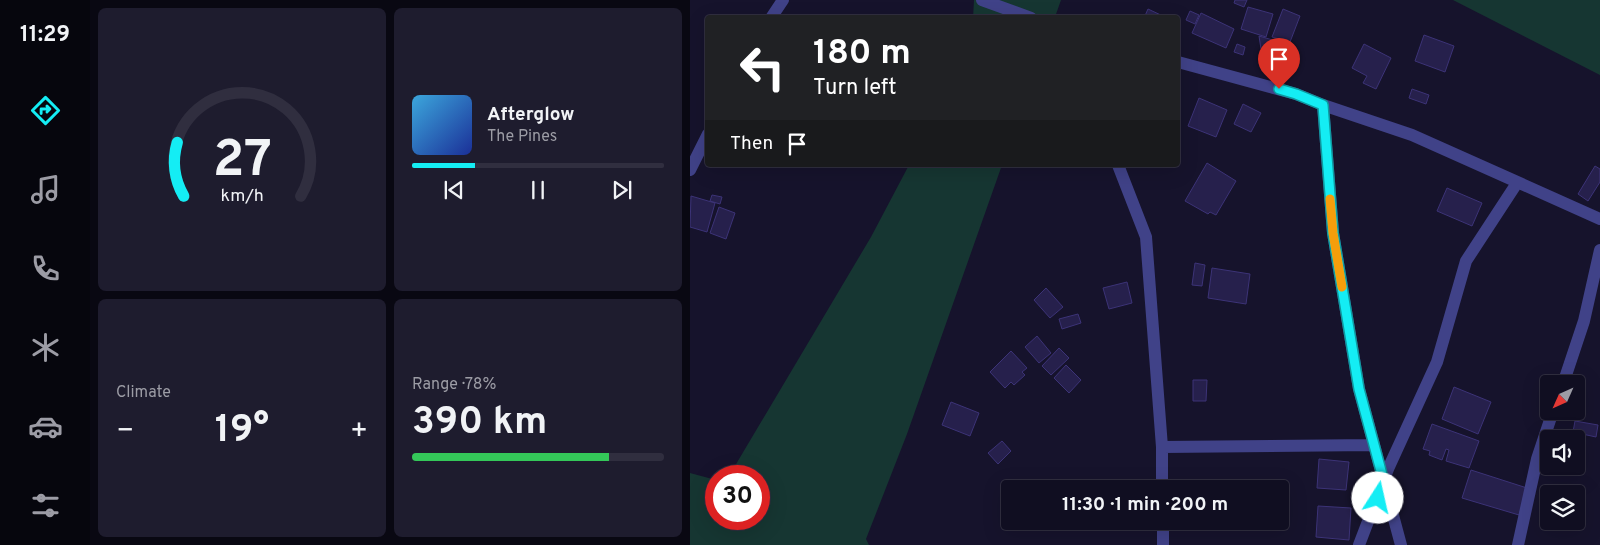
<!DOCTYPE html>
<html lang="en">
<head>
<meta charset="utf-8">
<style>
	:root { --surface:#100e21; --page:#1e1c2e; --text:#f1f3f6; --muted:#9c9ca5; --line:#302e3f; --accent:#14edf4 }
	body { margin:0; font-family:Overpass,sans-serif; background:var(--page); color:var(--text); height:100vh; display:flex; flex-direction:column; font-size:19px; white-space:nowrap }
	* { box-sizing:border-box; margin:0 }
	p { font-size:16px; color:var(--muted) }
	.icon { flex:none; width:28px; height:28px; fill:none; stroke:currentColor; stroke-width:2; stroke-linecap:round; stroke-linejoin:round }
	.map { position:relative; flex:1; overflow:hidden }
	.side { display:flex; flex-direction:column; gap:8px; padding:8px; background:#090812; width:600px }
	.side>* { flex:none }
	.top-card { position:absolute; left:15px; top:15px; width:475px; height:152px; border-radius:5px; box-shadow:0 5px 20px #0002,0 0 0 1px var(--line); background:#202124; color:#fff; overflow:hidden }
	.needle { width:32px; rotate:225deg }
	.controls { position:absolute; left:850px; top:375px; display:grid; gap:10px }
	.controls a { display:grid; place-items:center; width:45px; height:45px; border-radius:5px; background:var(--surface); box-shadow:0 5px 20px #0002,0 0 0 1px var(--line); font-size:25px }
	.speed { position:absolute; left:15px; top:465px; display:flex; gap:10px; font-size:25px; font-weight:700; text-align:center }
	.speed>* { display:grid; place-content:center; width:65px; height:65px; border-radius:50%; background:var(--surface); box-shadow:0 5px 20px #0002,0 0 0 1px var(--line); line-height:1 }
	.speed .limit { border:8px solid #d22; background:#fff; color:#111 }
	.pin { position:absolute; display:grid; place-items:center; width:42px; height:42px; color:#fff; margin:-51px -21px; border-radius:50% 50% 50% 0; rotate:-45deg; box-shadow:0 0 5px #0007 }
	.pin .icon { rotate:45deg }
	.me { position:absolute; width:55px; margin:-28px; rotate:10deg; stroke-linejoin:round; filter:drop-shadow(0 0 4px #0008) }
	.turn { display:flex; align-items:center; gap:18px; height:105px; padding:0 25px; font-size:22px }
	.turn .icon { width:65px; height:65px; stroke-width:2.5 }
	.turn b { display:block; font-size:35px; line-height:42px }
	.then { display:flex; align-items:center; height:48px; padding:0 25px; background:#0003; gap:10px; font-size:19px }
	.big { font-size:38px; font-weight:700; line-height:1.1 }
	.side .card { flex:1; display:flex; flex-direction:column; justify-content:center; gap:8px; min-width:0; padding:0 18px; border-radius:8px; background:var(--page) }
	.side .dial { align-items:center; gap:0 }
	.dial svg { height:130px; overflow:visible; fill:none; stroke:var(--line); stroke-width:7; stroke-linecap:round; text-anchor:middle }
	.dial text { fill:var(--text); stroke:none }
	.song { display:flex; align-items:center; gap:15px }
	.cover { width:60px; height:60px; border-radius:8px; background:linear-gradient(135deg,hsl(200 70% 55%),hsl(230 70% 35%)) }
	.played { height:5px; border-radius:2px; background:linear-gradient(90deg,var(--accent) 25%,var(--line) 25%) }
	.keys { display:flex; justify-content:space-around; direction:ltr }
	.heat { display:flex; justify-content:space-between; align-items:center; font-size:28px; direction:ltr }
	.charge { height:8px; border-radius:4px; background:linear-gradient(90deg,#34c759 78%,var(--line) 0) }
	.side .tiles { flex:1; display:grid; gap:8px; grid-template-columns:repeat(2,1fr) }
	.trip { position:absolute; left:311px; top:480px; width:288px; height:50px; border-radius:5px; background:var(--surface); box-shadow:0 5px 20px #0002,0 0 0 1px var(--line); font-weight:700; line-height:50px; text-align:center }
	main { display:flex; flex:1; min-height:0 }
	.tabs { display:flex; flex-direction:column; width:90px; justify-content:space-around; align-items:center; background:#06060d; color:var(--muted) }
	.tabs .icon { width:35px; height:35px }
	.tabs .selected { color:var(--accent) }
	.tabs b { font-size:22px; color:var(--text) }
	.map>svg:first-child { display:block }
	.green { fill:#163632 }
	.building { fill:#26204c; stroke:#3c3377 }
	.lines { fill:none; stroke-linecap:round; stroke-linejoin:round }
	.minor { stroke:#404288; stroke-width:12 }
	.route-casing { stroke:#0d9a9f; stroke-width:12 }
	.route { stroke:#14edf4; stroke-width:9 }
	.slow { stroke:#f59e0b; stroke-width:9 }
</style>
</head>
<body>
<main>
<nav class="tabs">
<b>11:29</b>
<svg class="icon selected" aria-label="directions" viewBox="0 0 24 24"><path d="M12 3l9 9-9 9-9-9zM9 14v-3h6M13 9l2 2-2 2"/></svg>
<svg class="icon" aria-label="music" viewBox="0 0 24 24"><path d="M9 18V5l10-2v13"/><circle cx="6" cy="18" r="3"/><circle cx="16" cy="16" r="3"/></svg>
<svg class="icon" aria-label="phone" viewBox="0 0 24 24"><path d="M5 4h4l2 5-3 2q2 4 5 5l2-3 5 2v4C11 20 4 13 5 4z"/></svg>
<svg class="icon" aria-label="climate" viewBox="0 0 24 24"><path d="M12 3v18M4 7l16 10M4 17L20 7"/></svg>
<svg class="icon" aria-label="car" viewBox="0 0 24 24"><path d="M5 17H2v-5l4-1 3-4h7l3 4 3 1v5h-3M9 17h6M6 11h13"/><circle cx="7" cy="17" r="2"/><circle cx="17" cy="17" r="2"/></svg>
<svg class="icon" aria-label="filters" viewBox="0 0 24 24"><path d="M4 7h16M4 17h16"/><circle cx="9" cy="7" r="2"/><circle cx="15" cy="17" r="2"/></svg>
</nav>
<section class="side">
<div class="tiles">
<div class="card dial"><svg viewBox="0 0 100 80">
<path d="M14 69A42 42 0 1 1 86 69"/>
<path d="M14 69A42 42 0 0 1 10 36" stroke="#14edf4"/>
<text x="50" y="56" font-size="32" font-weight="700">27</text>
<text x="50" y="72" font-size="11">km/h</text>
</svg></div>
<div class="card">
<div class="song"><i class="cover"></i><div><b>Afterglow</b><p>The Pines</p></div></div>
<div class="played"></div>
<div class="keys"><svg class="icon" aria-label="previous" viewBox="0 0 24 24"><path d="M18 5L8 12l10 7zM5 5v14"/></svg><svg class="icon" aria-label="pause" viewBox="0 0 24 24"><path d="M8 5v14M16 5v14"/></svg><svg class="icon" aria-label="next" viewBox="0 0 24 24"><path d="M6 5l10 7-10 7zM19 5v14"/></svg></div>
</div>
<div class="card"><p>Climate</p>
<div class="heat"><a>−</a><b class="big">19°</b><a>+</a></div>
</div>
<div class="card"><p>Range · 78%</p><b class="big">390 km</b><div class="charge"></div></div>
</div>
</section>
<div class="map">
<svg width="910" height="545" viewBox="0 0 910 545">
	<rect width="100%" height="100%" fill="#16132c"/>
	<path class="green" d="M284 0H371L365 17 283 18Z
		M763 0H910V75Z
		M219 165H312L217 434 176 539 179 545H0V473L26 480V519H69V476H39L181 237Z"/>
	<path class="building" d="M545 0H557L554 7 544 3Z
		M558 7 583 14 576 37 551 29Z
		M458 9 475 17V18H454Z
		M593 9 610 16 600 42 582 37Z
		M500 11 509 15 505 24 496 20Z
		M511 13 544 29 536 48 502 33Z
		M734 35 764 46 755 72 725 61Z
		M569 36 586 41 581 53 571 49Z
		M586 41 601 44 594 72 579 69Z
		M547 44 555 47 553 55 544 52Z
		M674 44 701 58 686 89 673 83 677 76 662 68Z
		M585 72 592 74 591 80 584 78Z
		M722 89 739 95 736 104 719 98Z
		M509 98 537 110 526 137 498 126Z
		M553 104 571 113 561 132 544 124Z
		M517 163 546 181 526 215 520 212 518 214 495 201Z
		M905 166 910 169V182L898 201 888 194Z
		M757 188 792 203 782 226 747 211Z
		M22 195 32 197 30 204 20 201Z
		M1 196 25 203 17 232 0 227Z
		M29 207 45 213 36 239 20 233Z
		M505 263 515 265 512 286 502 285Z
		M522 268 560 274 556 304 518 298Z
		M437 282 442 303 419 309 413 288Z
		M356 288 373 307 360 318 344 300Z
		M388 314 391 323 372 329 369 319Z
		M347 336 361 353 349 363 335 347Z
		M369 348 379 358 361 375 352 366Z
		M321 351 337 368 332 372 335 375 324 385 321 382 315 388 300 372Z
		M376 365 391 380 379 393 364 378Z
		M503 380H517L516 401H503Z
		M764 387 801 402 788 434 752 419Z
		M261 402 289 413 280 436 252 425Z
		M885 421 908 425 906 437 883 432Z
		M742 424 789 441 779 468 756 461 759 450 756 449 752 460 739 455 740 451 733 449Z
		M312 441 321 451 308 464 298 453Z
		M629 459 659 462 656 490 627 488Z
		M781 470 837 488 829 515 772 498Z
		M628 506 661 508 659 540 626 537Z"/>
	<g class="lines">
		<path class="minor" d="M292 0 341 18
			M81 18 93 0
			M488 62 606 94 633 105 722 135 910 219
			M633 105 643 233 669 389 711 545
			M428 165 456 237 472 447 683 445
			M0 170 18 134
			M873 384 894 321 910 250
			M472 447V489
			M473 521V545
			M669 545 698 469 747 362 776 261 827 183
			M828 545 847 459 863 411"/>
	</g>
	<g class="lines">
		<defs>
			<path id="route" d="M589 89 606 94 633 105 643 233 669 389 694 482 688 498"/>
		</defs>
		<use href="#route" class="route-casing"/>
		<use href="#route" class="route"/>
		<path class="slow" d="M640 199 643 233 652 287"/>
	</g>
</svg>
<div class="controls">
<a><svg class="needle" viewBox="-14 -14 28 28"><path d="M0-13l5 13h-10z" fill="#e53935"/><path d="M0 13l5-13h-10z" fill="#9c9ca5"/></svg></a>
<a><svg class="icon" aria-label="sound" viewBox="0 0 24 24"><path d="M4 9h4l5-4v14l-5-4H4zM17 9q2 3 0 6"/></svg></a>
<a><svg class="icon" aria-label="layers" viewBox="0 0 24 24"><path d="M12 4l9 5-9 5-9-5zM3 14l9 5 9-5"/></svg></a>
</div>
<div class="speed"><div class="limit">30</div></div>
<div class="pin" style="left:589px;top:89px;background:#d93025"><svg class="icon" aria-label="arrive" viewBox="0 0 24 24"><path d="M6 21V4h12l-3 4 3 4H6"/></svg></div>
<svg class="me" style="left:688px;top:498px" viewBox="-20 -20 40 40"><circle r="19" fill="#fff"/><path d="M0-13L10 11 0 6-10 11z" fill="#14edf4"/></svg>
<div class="trip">11:30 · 1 min · 200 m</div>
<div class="top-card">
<div class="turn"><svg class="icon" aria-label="left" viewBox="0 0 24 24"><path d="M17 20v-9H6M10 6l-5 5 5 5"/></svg><div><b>180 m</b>Turn left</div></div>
<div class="then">Then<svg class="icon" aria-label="arrive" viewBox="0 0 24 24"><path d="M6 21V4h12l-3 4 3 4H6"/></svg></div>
</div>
</div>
</main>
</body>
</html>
